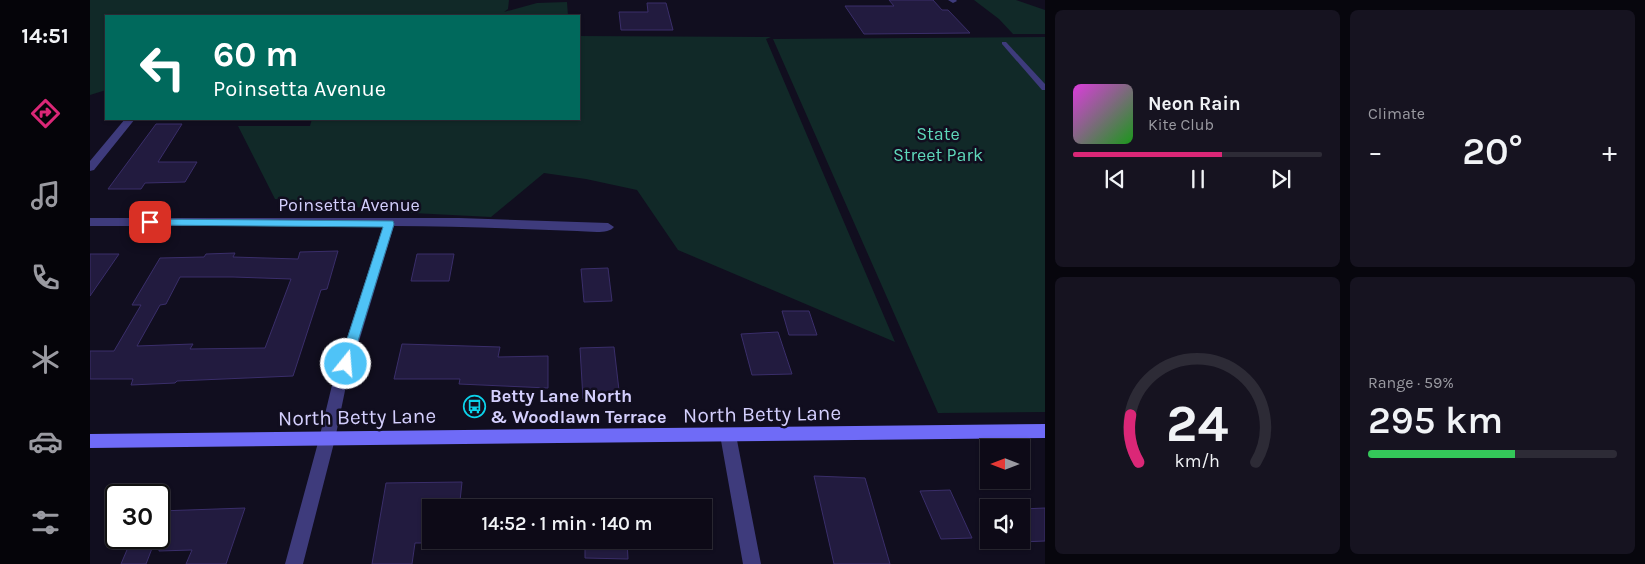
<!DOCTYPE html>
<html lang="en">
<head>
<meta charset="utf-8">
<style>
	:root { --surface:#0d0a17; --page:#161320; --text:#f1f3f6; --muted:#9a9aa1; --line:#2d2b36; --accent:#db2777 }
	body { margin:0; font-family:Karla,sans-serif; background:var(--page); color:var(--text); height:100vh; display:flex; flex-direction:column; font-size:19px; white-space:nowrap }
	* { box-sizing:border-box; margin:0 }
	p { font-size:16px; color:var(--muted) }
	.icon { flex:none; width:28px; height:28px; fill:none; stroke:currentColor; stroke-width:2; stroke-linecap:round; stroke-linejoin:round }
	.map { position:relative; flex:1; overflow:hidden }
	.side { display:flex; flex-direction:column; gap:10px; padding:10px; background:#07060d; width:600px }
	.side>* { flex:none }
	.banner { position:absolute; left:15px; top:15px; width:475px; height:105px; border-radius:0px; box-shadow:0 1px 4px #0004,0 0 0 1px var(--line); background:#00695c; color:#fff; overflow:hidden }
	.needle { width:32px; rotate:270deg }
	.buttons { position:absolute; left:890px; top:439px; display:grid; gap:10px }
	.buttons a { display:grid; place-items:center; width:50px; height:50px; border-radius:0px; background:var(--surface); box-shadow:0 1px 4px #0004,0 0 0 1px var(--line); font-size:25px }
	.speed { position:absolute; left:15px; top:484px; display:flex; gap:10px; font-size:25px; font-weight:700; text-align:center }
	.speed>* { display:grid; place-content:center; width:65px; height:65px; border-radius:50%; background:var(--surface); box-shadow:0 1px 4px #0004,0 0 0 1px var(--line); line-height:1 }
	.speed .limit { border:2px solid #111; border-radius:8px; background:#fff; color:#111 }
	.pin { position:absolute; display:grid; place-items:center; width:42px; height:42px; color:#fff; margin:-21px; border-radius:10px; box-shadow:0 2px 8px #0006 }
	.me { position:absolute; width:55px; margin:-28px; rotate:17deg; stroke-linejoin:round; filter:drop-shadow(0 0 4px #0008) }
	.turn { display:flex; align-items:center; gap:18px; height:105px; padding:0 25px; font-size:22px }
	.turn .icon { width:65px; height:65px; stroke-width:2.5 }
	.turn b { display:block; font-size:35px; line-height:42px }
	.big { font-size:38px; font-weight:600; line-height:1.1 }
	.side .card { flex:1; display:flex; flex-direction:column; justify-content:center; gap:8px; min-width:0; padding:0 18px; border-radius:8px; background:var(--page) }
	.side .dial { align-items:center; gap:0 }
	.dial svg { height:130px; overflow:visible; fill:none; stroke:var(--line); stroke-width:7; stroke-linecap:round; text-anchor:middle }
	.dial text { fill:var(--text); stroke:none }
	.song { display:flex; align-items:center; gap:15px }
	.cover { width:60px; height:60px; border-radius:8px; background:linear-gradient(135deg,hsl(300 70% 55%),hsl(120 70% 35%)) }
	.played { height:5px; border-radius:2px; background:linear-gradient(90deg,var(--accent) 60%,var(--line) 60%) }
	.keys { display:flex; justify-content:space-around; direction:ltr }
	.heat { display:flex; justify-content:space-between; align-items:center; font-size:28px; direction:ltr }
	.charge { height:8px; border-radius:4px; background:linear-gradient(90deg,#34c759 59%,var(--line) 0) }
	.side .tiles { flex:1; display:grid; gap:10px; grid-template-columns:repeat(2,1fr) }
	.trip { position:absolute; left:332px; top:499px; width:290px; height:50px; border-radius:0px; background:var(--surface); box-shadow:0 1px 4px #0004,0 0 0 1px var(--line); font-weight:600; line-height:50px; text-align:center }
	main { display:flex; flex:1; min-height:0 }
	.dock { display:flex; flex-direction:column; width:90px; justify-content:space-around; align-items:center; background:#050409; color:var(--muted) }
	.dock .icon { width:35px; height:35px }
	.dock .active { color:var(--accent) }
	.dock b { font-size:22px; color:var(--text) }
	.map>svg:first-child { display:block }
	.green { fill:#112928 }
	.building { fill:#221b3f; stroke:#3a2e6a; fill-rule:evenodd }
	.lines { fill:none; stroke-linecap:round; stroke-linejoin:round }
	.lane { fill:#3e3b7c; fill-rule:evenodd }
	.street { fill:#3e3b7c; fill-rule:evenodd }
	.secondary { fill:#6f6bf7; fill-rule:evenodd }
	.route { fill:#4fc3f7; stroke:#337fa1 }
	.labels { text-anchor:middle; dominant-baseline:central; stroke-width:5; stroke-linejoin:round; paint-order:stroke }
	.park-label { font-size:18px; fill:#5fd8bb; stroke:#110e1f }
	.street-label { font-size:18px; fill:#d4cffd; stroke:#110e1f }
	.poi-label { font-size:18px; font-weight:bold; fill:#d4cffd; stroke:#110e1f; text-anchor:start }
	.near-street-label { font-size:21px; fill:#d4cffd; stroke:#110e1f }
</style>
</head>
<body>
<main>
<nav class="dock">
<b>14:51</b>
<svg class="icon active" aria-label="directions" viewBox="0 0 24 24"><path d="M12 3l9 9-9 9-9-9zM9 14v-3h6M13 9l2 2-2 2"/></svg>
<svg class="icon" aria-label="music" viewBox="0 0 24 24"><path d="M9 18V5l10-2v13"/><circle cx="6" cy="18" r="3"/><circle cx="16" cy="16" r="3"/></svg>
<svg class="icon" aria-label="phone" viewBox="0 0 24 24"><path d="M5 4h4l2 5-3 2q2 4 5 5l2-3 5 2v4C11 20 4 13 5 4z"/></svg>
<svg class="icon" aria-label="climate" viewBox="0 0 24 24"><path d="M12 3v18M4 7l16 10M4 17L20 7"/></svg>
<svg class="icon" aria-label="car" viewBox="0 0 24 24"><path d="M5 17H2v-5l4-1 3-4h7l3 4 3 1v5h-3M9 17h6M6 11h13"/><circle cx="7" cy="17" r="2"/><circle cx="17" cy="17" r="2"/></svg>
<svg class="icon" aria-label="filters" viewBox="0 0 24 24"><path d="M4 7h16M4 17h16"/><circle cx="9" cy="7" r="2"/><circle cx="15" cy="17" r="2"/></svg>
</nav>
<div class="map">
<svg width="955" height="564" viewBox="0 0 955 564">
	<rect width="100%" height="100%" fill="#110e1f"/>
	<path class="green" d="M0 0H419L418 9 414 12 447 3 477 2 478 16H16V90L0 95Z
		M884 0H926L955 10V34H923L909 19Z
		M489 36 681 37 676 39 805 342 588 250 547 190 496 179 454 173 401 217 323 213 185 199 148 126H220L222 119H489Z
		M955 37V412L848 413 683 39Z"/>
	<path class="building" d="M799 0H843L852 10H858L880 33 774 34 755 6H804Z
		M557 3H576L583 30H531L529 12H558Z
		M66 124H92L68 162H107L95 182 55 183 51 189H18Z
		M248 251 237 289 231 290 203 376 87 381 85 383 41 385 43 379H0V351H24L51 305H42L70 258 114 257 116 254 145 253 143 257 208 259 210 252ZM90 277H143L201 279 175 348 100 349 103 344 47 346 70 305 76 304Z
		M0 254H29L0 296Z
		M327 254H364L359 281H321Z
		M518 268 522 301 494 302 491 269Z
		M692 311H719L727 335H699Z
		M688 332 702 374 662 375 651 334Z
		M312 344 410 347 408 357 458 356V388L369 384 370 379H304Z
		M524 347 530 399H493L490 348Z
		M724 476 775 478 800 564H744Z
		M372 482 370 501 344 502 343 508H341L339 543H325L322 564H282L296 483Z
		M860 490 882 538 851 539 830 491Z
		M155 508 136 564H96L102 550 69 551V511Z
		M955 508V541L931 542V509Z
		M42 538H66L56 564H31Z
		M495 540H537L538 559 495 558Z"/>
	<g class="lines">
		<path class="lane" d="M912 42H916L955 84V90H952L912 44Z"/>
		<path class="street" d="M858 0H866L867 1 863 3Z
			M35 119H45L4 170 0 171V161Z
			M0 218H369L518 223 524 227C518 235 497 231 487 231 426 229 365 226 304 226L257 381 245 439 213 564H195L229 439 243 381 293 226H0Z
			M638 428 643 430 646 435 671 564H653L630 435 633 430Z"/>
		<path class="secondary" d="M955 424V438L0 448V434Z"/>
	</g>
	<path class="route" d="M60 219 303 221 304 224 260 367H251L249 364 293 227 56 225 55 222 56 220Z"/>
	<defs>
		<symbol id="bus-ring" viewBox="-11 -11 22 22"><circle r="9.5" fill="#110e1f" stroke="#0cd3eb" stroke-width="1.5"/><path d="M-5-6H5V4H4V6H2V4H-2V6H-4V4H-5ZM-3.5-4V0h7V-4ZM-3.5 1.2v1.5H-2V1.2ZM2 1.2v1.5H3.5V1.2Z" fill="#0cd3eb"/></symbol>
	</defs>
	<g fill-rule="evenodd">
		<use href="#bus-ring" x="372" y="394" width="25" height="25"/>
	</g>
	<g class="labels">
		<g class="park-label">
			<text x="848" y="134">State<tspan x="848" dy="21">Street Park</tspan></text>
		</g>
		<g class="street-label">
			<text x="259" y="205">Poinsetta Avenue</text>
		</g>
		<g class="poi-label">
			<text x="400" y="396">Betty Lane North<tspan x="400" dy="21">&amp; Woodlawn Terrace</tspan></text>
		</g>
		<g class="near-street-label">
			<text transform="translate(672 414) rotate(-1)">North Betty Lane</text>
			<text transform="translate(267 417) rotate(-1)">North Betty Lane</text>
		</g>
	</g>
</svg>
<div class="buttons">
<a><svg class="needle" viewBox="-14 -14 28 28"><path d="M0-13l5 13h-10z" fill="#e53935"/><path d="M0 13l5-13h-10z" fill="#9a9aa1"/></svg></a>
<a><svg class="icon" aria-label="sound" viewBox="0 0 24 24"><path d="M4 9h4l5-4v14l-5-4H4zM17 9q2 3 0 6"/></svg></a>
</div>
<div class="speed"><div class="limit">30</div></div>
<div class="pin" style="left:60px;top:222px;background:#d93025"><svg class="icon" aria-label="arrive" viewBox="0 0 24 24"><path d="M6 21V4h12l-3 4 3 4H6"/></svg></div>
<svg class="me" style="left:256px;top:364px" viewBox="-20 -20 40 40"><circle r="17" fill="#4fc3f7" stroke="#fff" stroke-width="3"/><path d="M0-11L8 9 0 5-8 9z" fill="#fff"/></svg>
<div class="trip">14:52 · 1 min · 140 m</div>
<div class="banner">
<div class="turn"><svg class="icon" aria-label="left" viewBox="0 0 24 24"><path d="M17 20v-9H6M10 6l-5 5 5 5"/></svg><div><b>60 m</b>Poinsetta Avenue</div></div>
</div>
</div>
<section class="side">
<div class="tiles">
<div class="card">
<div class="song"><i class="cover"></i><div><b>Neon Rain</b><p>Kite Club</p></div></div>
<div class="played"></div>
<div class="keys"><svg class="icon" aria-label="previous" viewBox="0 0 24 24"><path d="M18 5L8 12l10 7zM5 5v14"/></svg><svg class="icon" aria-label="pause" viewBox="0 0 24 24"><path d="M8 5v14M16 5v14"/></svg><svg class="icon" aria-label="next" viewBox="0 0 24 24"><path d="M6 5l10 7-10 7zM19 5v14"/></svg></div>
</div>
<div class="card"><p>Climate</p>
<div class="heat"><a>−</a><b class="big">20°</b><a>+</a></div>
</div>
<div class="card dial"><svg viewBox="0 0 100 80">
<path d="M14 69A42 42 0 1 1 86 69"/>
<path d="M14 69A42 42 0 0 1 9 40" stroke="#db2777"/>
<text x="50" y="56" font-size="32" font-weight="700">24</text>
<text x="50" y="72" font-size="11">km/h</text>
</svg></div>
<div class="card"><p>Range · 59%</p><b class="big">295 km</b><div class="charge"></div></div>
</div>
</section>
</main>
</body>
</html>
